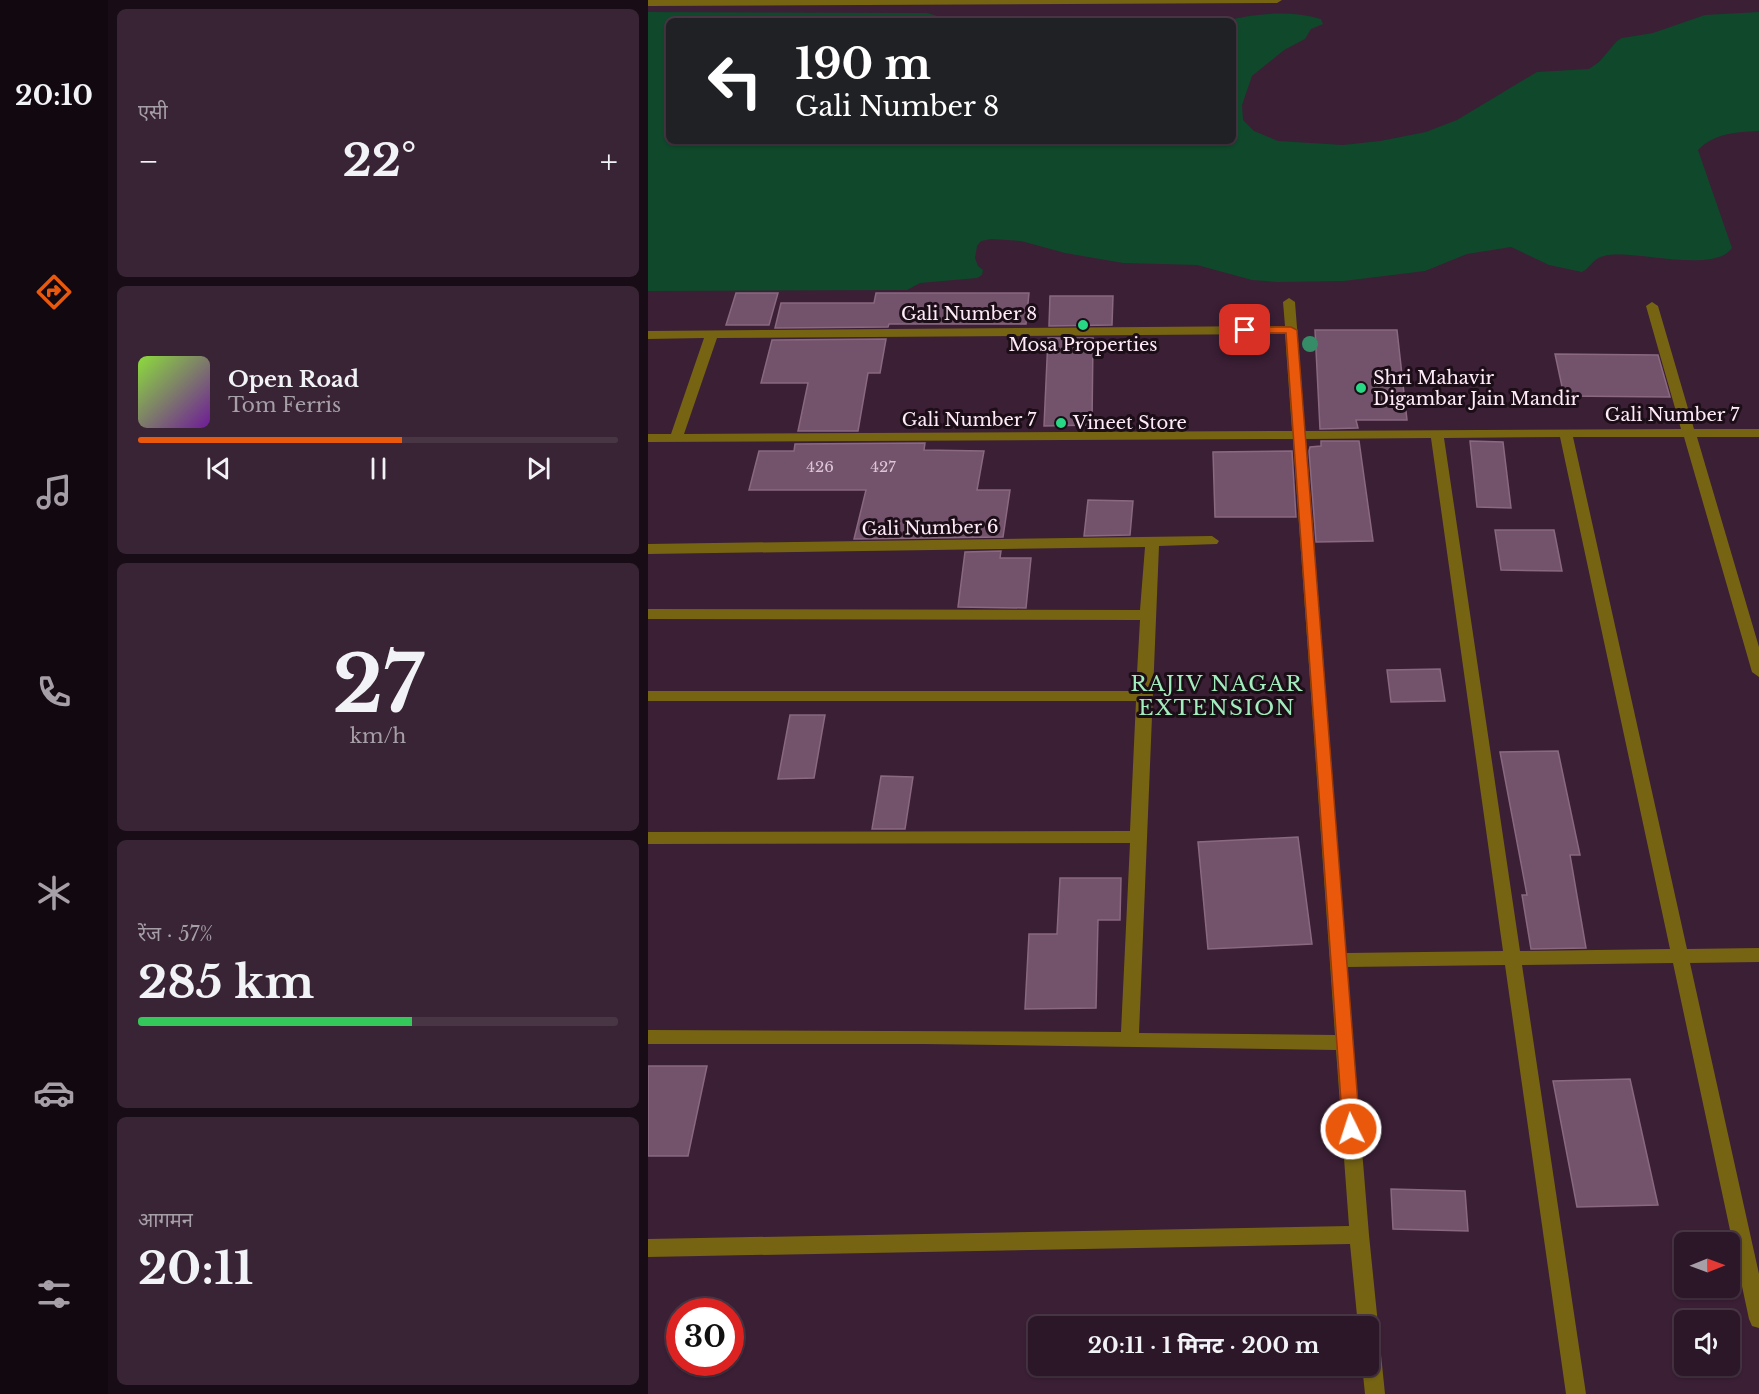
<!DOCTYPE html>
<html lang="hi">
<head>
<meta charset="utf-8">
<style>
	:root { --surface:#2c1728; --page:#382434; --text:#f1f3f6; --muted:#a69fa8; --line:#483645; --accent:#ea580c }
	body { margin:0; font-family:"Libre Baskerville","Noto Sans Devanagari",serif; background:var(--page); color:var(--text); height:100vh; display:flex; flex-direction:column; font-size:22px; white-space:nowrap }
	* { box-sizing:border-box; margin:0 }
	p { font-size:20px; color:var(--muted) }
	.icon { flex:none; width:33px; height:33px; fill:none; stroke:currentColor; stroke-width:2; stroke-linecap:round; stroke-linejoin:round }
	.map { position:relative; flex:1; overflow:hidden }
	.side { display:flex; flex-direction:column; gap:9px; padding:9px; background:#180d16; width:540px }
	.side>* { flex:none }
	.top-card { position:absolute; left:18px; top:18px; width:570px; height:126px; border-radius:9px; box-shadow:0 2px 4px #0004,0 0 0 2px var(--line); background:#202124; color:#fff; overflow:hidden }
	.needle { width:39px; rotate:89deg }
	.fabs { position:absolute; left:1026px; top:1232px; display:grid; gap:12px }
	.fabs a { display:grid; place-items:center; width:66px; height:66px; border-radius:9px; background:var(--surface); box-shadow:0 2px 4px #0004,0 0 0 2px var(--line); font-size:30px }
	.speed { position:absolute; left:18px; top:1298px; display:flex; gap:12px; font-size:30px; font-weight:700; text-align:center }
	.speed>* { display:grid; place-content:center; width:78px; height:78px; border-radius:50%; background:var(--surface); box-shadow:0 2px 4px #0004,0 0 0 2px var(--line); line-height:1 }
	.speed .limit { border:9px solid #d22; background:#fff; color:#111 }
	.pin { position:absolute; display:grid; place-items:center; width:51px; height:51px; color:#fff; margin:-26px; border-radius:12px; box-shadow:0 3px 9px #0006 }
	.me { position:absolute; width:66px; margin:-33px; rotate:356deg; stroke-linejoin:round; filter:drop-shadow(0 0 4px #0008) }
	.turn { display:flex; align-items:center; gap:21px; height:126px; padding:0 30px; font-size:27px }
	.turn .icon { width:78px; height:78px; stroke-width:2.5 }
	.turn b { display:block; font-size:42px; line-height:51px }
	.big { font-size:45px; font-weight:700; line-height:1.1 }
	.side .widget { flex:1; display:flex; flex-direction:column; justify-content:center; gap:9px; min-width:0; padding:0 21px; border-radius:9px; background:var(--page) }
	.side .dial { align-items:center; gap:0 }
	.dial b { font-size:78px; line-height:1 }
	.song { display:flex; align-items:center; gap:18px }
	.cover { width:72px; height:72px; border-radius:9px; background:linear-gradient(135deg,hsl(90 70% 55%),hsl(280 70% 35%)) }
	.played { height:6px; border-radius:3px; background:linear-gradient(90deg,var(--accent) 55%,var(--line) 55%) }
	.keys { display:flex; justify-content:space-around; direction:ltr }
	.heat { display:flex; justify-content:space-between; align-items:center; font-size:33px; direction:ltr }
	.charge { height:9px; border-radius:4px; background:linear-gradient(90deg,#34c759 57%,var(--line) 0) }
	.trip { position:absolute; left:380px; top:1316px; width:351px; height:60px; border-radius:9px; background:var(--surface); box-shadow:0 2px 4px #0004,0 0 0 2px var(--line); font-weight:700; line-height:60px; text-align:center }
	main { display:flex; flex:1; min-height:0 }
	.dock { display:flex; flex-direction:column; width:108px; justify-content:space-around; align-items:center; background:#120910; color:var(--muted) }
	.dock .icon { width:42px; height:42px }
	.dock .on { color:var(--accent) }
	.dock b { font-size:27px; color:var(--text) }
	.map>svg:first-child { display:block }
	.green { fill:#10482b }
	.building { fill:#73536b; stroke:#896880; stroke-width:1.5 }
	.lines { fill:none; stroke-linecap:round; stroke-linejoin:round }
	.minor { fill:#766413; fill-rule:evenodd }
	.tree { fill:#368c66 }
	.route { fill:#ea580c; stroke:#983908; stroke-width:1.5 }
	.poi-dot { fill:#28d885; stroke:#1b0e17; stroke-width:2 }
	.labels { text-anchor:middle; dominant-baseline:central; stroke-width:6; stroke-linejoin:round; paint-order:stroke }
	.number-label { font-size:15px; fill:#dcc5d6 }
	.street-label { font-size:18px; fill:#ffebf9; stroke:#1b0e17 }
	.poi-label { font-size:18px; fill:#ffebf9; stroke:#1b0e17; text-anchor:start }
	.quarter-label { font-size:21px; letter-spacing:1.5px; fill:#a2edbe; stroke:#1b0e17 }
</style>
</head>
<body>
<main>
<nav class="dock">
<b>20:10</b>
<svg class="icon on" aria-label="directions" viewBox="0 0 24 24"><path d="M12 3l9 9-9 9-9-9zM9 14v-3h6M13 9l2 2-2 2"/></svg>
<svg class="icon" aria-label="music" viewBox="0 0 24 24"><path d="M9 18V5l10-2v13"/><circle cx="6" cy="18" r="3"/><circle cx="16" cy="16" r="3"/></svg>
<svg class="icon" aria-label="phone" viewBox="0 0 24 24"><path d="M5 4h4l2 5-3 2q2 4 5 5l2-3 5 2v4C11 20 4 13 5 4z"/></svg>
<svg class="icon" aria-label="climate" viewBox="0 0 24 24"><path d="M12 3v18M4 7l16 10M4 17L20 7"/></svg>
<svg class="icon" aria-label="car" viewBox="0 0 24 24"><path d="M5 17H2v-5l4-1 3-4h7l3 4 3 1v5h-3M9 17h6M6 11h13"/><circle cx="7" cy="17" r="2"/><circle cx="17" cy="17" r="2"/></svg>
<svg class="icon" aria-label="filters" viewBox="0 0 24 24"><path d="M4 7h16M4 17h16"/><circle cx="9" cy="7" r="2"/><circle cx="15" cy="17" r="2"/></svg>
</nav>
<section class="side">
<div class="widget"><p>एसी</p>
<div class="heat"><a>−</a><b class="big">22°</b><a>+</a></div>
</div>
<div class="widget">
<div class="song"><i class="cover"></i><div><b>Open Road</b><p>Tom Ferris</p></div></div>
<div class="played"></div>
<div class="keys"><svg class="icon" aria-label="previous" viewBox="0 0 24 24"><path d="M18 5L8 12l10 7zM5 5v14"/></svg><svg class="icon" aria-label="pause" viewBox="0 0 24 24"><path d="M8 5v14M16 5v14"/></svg><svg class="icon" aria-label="next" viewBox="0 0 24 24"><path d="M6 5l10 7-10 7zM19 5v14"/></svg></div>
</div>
<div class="widget dial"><b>27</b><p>km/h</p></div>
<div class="widget"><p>रेंज · 57%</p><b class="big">285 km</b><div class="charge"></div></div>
<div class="widget"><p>आगमन</p><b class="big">20:11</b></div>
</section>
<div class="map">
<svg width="1111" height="1394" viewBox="0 0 1111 1394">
	<rect width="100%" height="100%" fill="#3b1f35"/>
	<path class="green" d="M0 12 279 13 306 21H21V141H585V21H577C607 13 642 10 673 19L675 24 663 29 657 39 636 50 604 76 594 105 595 120 606 131 630 141 695 145 732 141 778 132 809 120 889 72 941 69 951 62 969 41 974 38 1005 33 1057 15 1111 12V131C1088 132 1067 133 1050 150L1084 248C1065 275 983 248 956 256 945 258 943 267 934 272L901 265 863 247 819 254 777 271 696 281 630 282 604 280 549 265 475 263 417 253 373 241 343 239 333 241 329 246 327 258 330 266 335 270 334 275 329 278 272 283 259 290 0 291Z"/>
	<path class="building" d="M88 293H130L121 325H78Z
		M228 293H381L378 324H241L240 327 127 328 133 303H226Z
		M402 296H465L464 325 401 326Z
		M667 330H749L759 420H708L710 428 672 429Z
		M400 338H445L444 425 396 426Z
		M238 339 232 373H220L210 431H150L160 383H113L124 340Z
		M907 354 1010 355 1022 397 916 396Z
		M673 441H711L725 541 668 542 661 451 662 447 673 446Z
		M822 441 855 442 863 508 829 507Z
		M277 443 276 450 336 451 329 490H362L355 537 206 539 218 490H101L111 451H146L147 444Z
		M644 451 648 517H567L565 452Z
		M440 500 485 501 482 535 436 536Z
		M847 530H906L914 571 853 570Z
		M353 551 352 558H383L378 608 310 607 317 552Z
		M792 669 797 701 743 702 739 670Z
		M142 715H177L166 778 130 779Z
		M910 751 932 855H922L938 948 883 949 874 895H879L852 752Z
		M233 776 265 777 257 829H224Z
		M650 837 664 944 560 949 550 842Z
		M412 878H473L472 920H450L448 1008 377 1009 381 934H409Z
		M0 1066H59L40 1156H0Z
		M982 1079 1010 1205 929 1207 905 1081Z
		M743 1189 817 1191 820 1231 745 1229Z"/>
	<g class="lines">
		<path class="minor" d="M0 0H634L629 3 0 6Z
			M641 298 647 302 657 431 1033 429 998 306 1004 302 1010 306 1046 429H1111V437H1049L1111 647V677L1104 672 1036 437H925L1039 949 1111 948V962L1042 963 1111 1274V1328L1104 1326 1101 1319 1025 963 874 965 938 1394H918L857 965 699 967 721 1235 737 1394H717L714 1365H720V1326H710L702 1244 0 1257V1239L701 1226 688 1050 276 1044H0V1030L473 1032 482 843 0 844V832L482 831 488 701H0V691H488L492 620 0 619V609L492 610 497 547 0 554V544L564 536 571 541 569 544 511 546 491 1033 687 1035 645 439 0 442V434H23L56 338 0 339V331L637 326 635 302ZM637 334 644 431 36 434 69 338ZM912 437 1022 949 872 951 796 438ZM783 438 855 951 698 953 658 439Z"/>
	</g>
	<circle class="tree" cx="662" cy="344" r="8"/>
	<path class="route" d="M597 327H643L649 330 712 1129 709 1134 703 1136 697 1134 695 1129 638 333H593L591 330Z"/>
	<g class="poi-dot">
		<circle cx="435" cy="325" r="6"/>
		<circle cx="713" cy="388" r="6"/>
		<circle cx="413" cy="423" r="6"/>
	</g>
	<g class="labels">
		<g class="number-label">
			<text x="172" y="466">426</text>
			<text x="235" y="466">427</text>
		</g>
		<g class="street-label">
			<text x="321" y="314">Gali Number 8</text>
			<text x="1024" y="415">Gali Number 7</text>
			<text x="321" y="420">Gali Number 7</text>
			<text transform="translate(282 528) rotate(-1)">Gali Number 6</text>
		</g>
		<g class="poi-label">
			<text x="435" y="345" text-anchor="middle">Mosa Properties</text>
			<text x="725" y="378">Shri Mahavir<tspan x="725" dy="21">Digambar Jain Mandir</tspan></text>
			<text x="425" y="423">Vineet Store</text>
		</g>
		<g class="quarter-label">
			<text x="569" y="684">RAJIV NAGAR<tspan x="569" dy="24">EXTENSION</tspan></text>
		</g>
	</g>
</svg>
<div class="fabs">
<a><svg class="needle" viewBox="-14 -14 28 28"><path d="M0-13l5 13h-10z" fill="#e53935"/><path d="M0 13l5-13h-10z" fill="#a69fa8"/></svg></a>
<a><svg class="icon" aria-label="sound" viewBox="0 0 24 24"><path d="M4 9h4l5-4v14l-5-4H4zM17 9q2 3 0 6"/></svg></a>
</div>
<div class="speed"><div class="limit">30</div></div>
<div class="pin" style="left:597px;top:330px;background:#d93025"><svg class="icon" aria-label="arrive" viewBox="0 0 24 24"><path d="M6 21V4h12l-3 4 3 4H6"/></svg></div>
<svg class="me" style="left:703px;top:1129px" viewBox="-20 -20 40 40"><circle r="17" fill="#ea580c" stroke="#fff" stroke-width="3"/><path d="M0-11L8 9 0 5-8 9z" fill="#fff"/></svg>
<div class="trip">20:11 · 1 मिनट · 200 m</div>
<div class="top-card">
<div class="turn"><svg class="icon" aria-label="left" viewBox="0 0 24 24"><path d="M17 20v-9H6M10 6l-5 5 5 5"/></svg><div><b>190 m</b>Gali Number 8</div></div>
</div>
</div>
</main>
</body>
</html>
